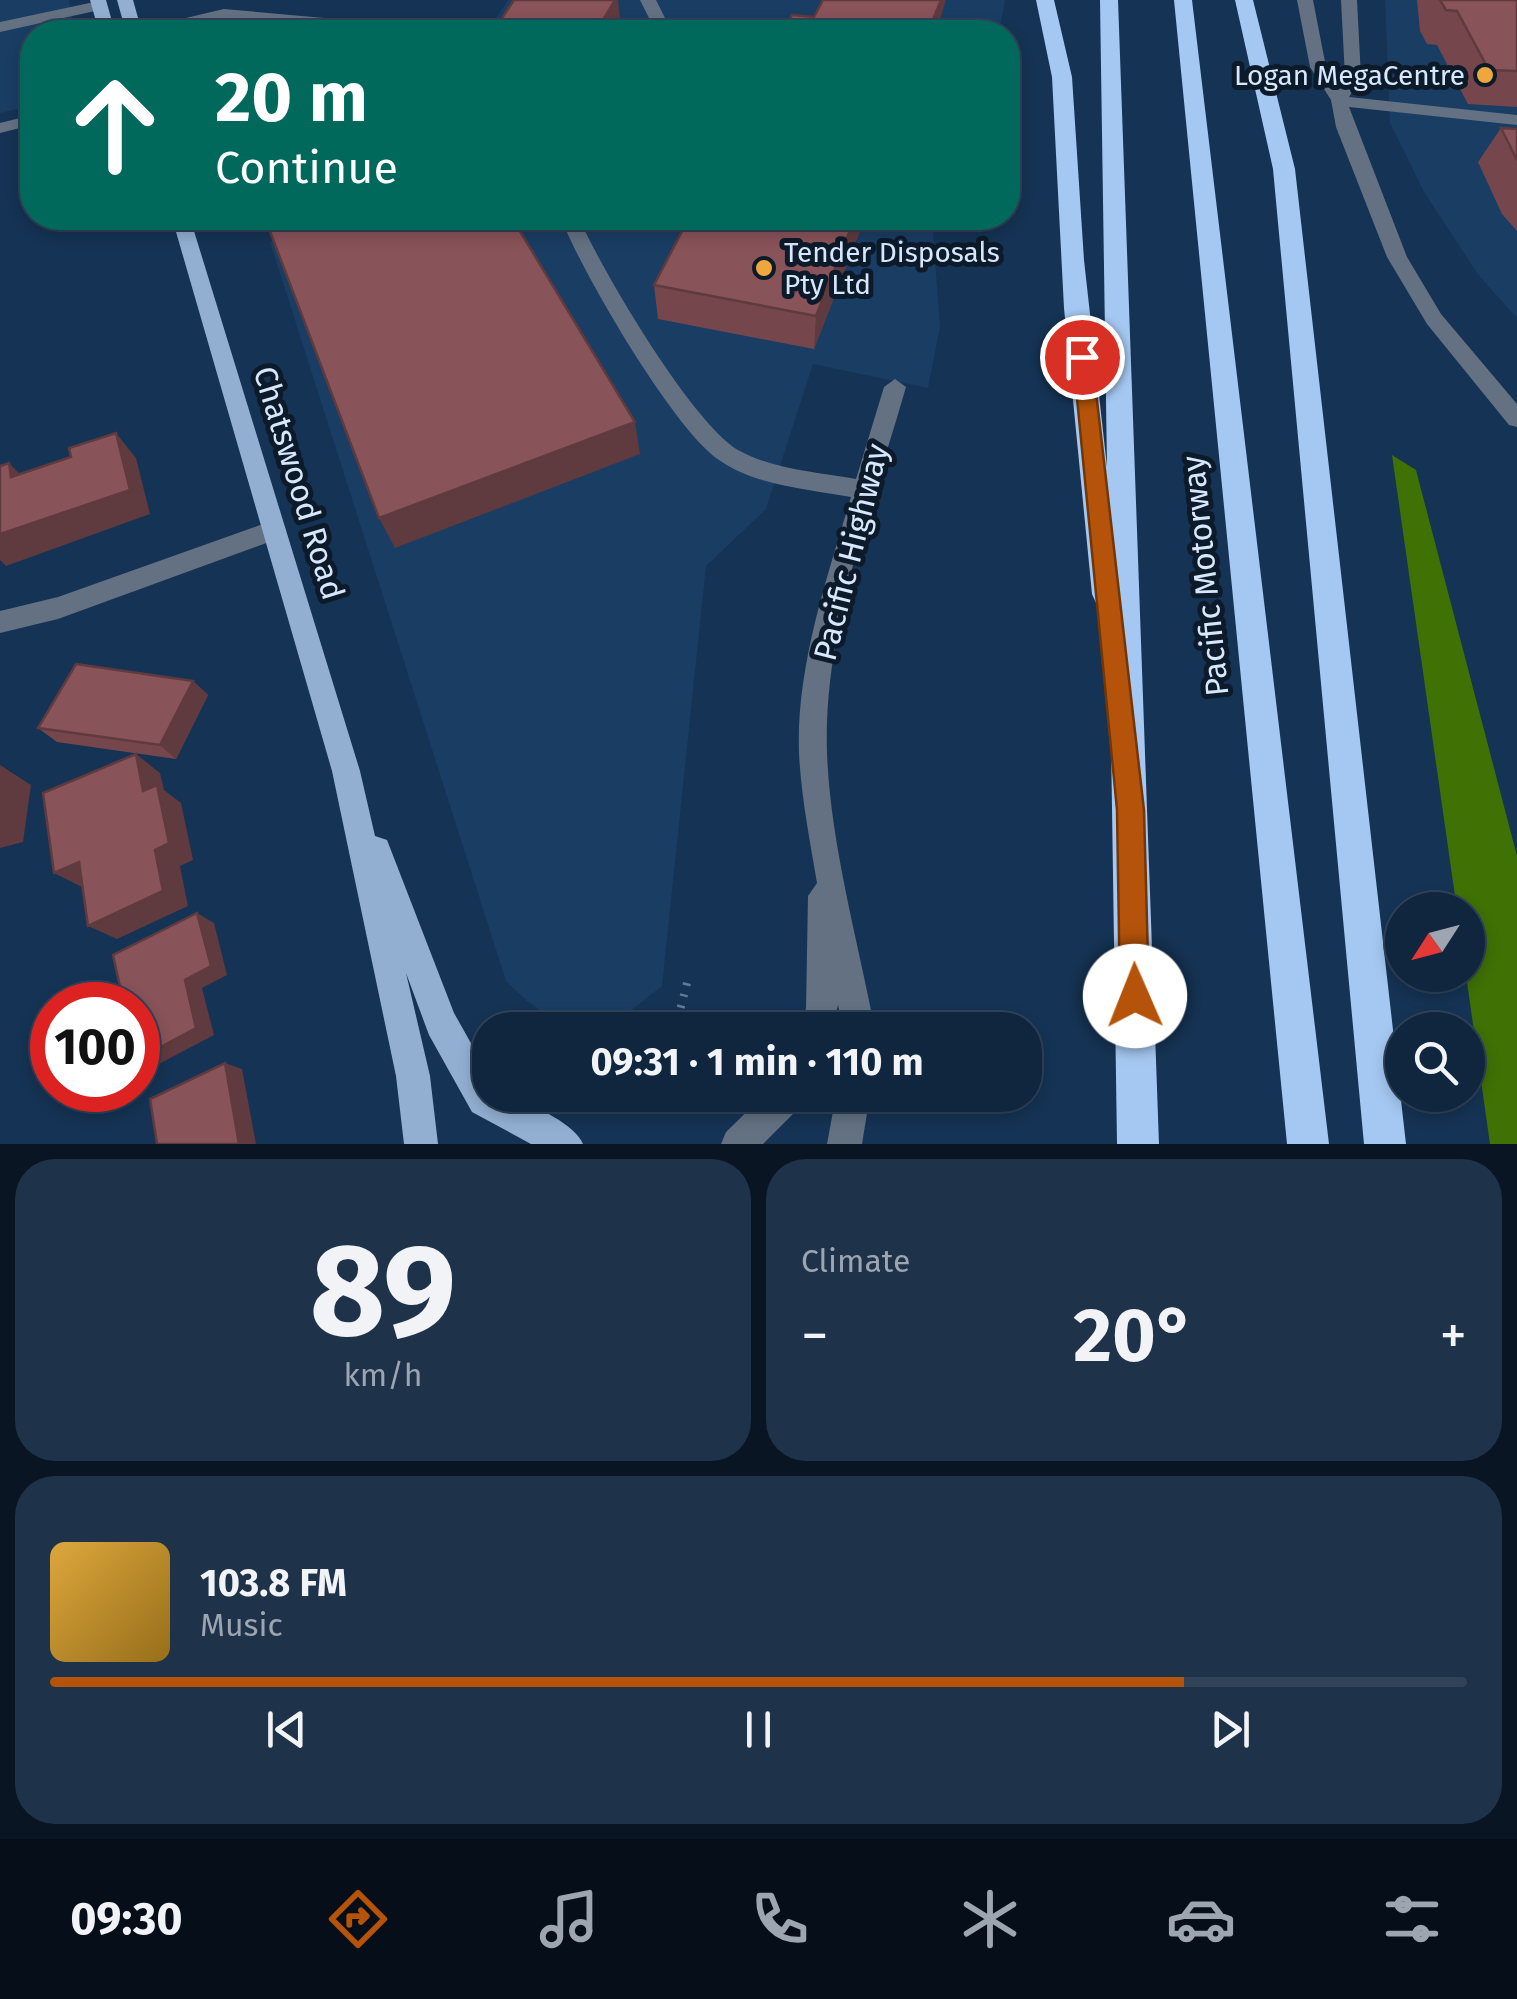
<!DOCTYPE html>
<html lang="en">
<head>
<meta charset="utf-8">
<style>
	:root { --surface:#10263f; --page:#1e324a; --text:#f1f3f6; --muted:#9ca5b0; --line:#304359; --accent:#b45309 }
	body { margin:0; font-family:"Fira Sans",sans-serif; background:var(--page); color:var(--text); height:100vh; display:flex; flex-direction:column; font-size:38px; white-space:nowrap }
	* { box-sizing:border-box; margin:0 }
	p { font-size:32px; color:var(--muted) }
	.icon { flex:none; width:55px; height:55px; fill:none; stroke:currentColor; stroke-width:2; stroke-linecap:round; stroke-linejoin:round }
	.map { position:relative; height:1144px; overflow:hidden }
	.panel { display:flex; flex-direction:column; gap:15px; padding:15px; background:#091523; flex:1 }
	.panel>* { flex:none }
	.hud { position:absolute; left:20px; top:20px; width:1000px; height:210px; border-radius:40px; box-shadow:0 5px 15px #0003,0 0 0 2px var(--line); background:#00695c; color:#fff; overflow:hidden }
	.needle { width:65px; rotate:234deg }
	.buttons { position:absolute; left:1385px; top:892px; display:grid; gap:20px }
	.buttons a { display:grid; place-items:center; width:100px; height:100px; border-radius:50%; background:var(--surface); box-shadow:0 5px 15px #0003,0 0 0 2px var(--line); font-size:50px }
	.speed { position:absolute; left:30px; top:982px; display:flex; gap:20px; font-size:50px; font-weight:700; text-align:center }
	.speed>* { display:grid; place-content:center; width:130px; height:130px; border-radius:50%; background:var(--surface); box-shadow:0 5px 15px #0003,0 0 0 2px var(--line); line-height:1 }
	.speed .limit { border:15px solid #d22; background:#fff; color:#111 }
	.pin { position:absolute; display:grid; place-items:center; width:85px; height:85px; color:#fff; margin:-42px; border:5px solid #fff; border-radius:50%; box-shadow:0 2px 10px #0007 }
	.me { position:absolute; width:110px; margin:-55px; rotate:359deg; stroke-linejoin:round; filter:drop-shadow(0 0 8px #0008) }
	.turn { display:flex; align-items:center; gap:35px; height:210px; padding:0 30px; font-size:45px }
	.turn .icon { width:130px; height:130px; stroke-width:2.5 }
	.turn b { display:block; font-size:70px; line-height:85px }
	.big { font-size:75px; font-weight:700; line-height:1.1 }
	.panel .widget { flex:1; display:flex; flex-direction:column; justify-content:center; gap:15px; min-width:0; padding:0 35px; border-radius:40px; background:var(--page) }
	.panel .dial { align-items:center; gap:0 }
	.dial b { font-size:130px; line-height:1 }
	.song { display:flex; align-items:center; gap:30px }
	.cover { width:120px; height:120px; border-radius:15px; background:linear-gradient(135deg,hsl(40 70% 55%),hsl(40 70% 35%)) }
	.played { height:10px; border-radius:5px; background:linear-gradient(90deg,var(--accent) 80%,var(--line) 80%) }
	.keys { display:flex; justify-content:space-around; direction:ltr }
	.heat { display:flex; justify-content:space-between; align-items:center; font-size:55px; direction:ltr }
	.panel .tiles { flex:1; display:grid; gap:15px; grid-template-columns:1fr 1fr }
	.widget:last-child { grid-column:span 2 }
	.trip { position:absolute; left:472px; top:1012px; width:570px; height:100px; border-radius:40px; background:var(--surface); box-shadow:0 5px 15px #0003,0 0 0 2px var(--line); font-weight:700; line-height:100px; text-align:center }
	.tabs { display:flex; height:160px; justify-content:space-around; align-items:center; background:#060f19; color:var(--muted) }
	.tabs .icon { width:70px; height:70px }
	.tabs .on { color:var(--accent) }
	.tabs b { font-size:45px; color:var(--text) }
	.map>svg:first-child { display:block }
	.built { fill:#1a3d64 }
	.forest { fill:#3f7105 }
	.lines { fill:none; stroke-linecap:round; stroke-linejoin:round }
	.path { stroke:#617a97; stroke-width:8; stroke-dasharray:2.5 9; stroke-linecap:butt }
	.minor { fill:#637182; fill-rule:evenodd }
	.major { fill:#92afd2; fill-rule:evenodd }
	.highway { fill:#a5c8f2; fill-rule:evenodd }
	.wall { fill:#75474d }
	.shaded-wall { fill:#5f3a3e }
	.building { fill:#885359; stroke:#5f3a3e; stroke-width:2.5 }
	.route { fill:#b45309; stroke:#753606; stroke-width:2.5 }
	.poi-dot { fill:#eea73c; stroke:#0d1a29; stroke-width:4 }
	.labels { text-anchor:middle; dominant-baseline:central; stroke-width:10; stroke-linejoin:round; paint-order:stroke }
	.far-poi-label { font-size:28px; fill:#d7e8fe; stroke:#0d1a29; text-anchor:end }
	.street-label { font-size:32px; fill:#d7e8fe; stroke:#0d1a29 }
</style>
</head>
<body>
<div class="map">
<svg width="1517" height="1144" viewBox="0 0 1517 1144">
	<rect width="100%" height="100%" fill="#153354"/>
	<path class="built" d="M0 0H69L75 32H32V106L0 113Z
		M508 0H1005L999 32H487Z
		M1385 0H1517V318L1479 276 1424 192 1390 123Z
		M360 218H932L940 327 928 388 813 364 766 509 706 566 662 986 606 1030H568L527 1001 506 981 270 242Z"/>
	<path class="forest" d="M1392 455 1416 470 1517 856V1144H1490L1466 975 1468 910H1457Z"/>
	<g class="lines">
		<path class="path" d="M675 1030 688 979"/>
		<path class="minor" d="M640 0H656L668 24 666 32H650L652 24Z
			M1297 0H1313L1326 67 1339 87 1345 77 1341 0H1357L1361 77 1349 97 1517 115V125L1349 107 1407 257 1441 314 1517 404V427L1509 425 1427 324 1387 257 1336 127 1331 100 1310 67Z
			M99 1 104 3V9L0 32V22Z
			M224 9 425 27 433 32C363 37 294 16 225 19 191 20 160 34 126 32Z
			M32 115V125L0 133V123Z
			M561 218H579C601 269 692 423 738 450 774 470 817 472 856 479L884 387 895 379 906 387C873 503 823 629 827 752 830 842 858 941 875 1030H843L838 1005 832 1030H800L806 1008 808 896 817 883C810 841 801 796 799 753 796 667 827 578 851 497 808 489 756 486 719 460 674 430 581 271 561 218Z
			M274 520 283 523 286 530 283 537 58 619 0 633V611L58 597Z
			M764 1095H805L800 1107 763 1144H721L726 1132Z
			M836 1095H870L862 1144H827Z"/>
		<path class="major" d="M90 0H106L115 32H99Z
			M117 0H133L142 32H126Z
			M172 218H190L360 771 375 836 387 840 454 1013 490 1077V1095C515 1095 574 1121 583 1144H531L472 1112 429 1035 406 973 430 1076 438 1144H404L396 1076 332 771Z"/>
		<path class="highway" d="M1036 0H1054L1072 77 1084 260 1107 467 1100 0H1118L1159 1144H1117L1109 606 1096 603 1092 594 1064 308 1052 77Z
			M1174 0H1192L1329 1144H1287Z
			M1235 0H1253L1295 169 1406 1144H1364L1273 169Z"/>
	</g>
	<path class="wall" d="M1417 0H1517V107L1468 104 1437 45 1427 44 1420 31Z
		M1501 128 1517 160V231L1502 214 1478 162Z
		M689 218H865L814 349 658 319 654 285Z
		M193 681 208 695 176 759 57 742 38 728Z"/>
	<path class="shaded-wall" d="M615 0H618L621 29 619 32H596Z
		M941 0H946L936 32H928Z
		M855 218H865L814 349 816 316Z
		M635 422 640 454 395 548 379 518Z
		M116 433 136 458 150 514 6 566 0 560V534Z
		M9 463 33 488 11 477Z
		M193 681 208 695 176 759 160 745Z
		M136 754 160 773 164 790 181 803 193 860 180 866 188 906 117 939 88 926 143 791Z
		M0 765 31 785 23 842 0 848Z
		M79 862 84 888 54 873Z
		M197 913 214 923 227 975 202 988 214 1035 155 1066 138 1061 185 980Z
		M225 1063 242 1069 256 1144H239Z"/>
	<path class="building" d="M514 0H615L596 32H493Z
		M823 0H941L928 32H783L792 15 814 17Z
		M1440 0H1517V71L1489 70 1457 11 1446 10Z
		M1501 128 1517 129V160Z
		M297 218H512L635 422 379 518 268 226Z
		M689 218H855L816 316 654 285Z
		M116 433 130 490 0 534V466L9 463 11 477 71 457 69 448Z
		M76 664 193 681 160 745 38 728Z
		M136 754 143 791 157 785 169 843 155 850 163 891 88 926 79 862 54 873 43 793Z
		M197 913 211 966 185 980 196 1028 138 1059V1005H124L113 955Z
		M225 1063 239 1144H157L150 1099Z"/>
	<path class="route" d="M1082 350 1092 357 1144 810 1149 996 1145 1006 1135 1010 1124 1006 1120 996 1117 810 1073 357Z"/>
	<g class="poi-dot">
		<circle cx="1485" cy="75" r="10"/>
		<circle cx="764" cy="268" r="10"/>
	</g>
	<g class="labels">
		<g class="far-poi-label">
			<text x="1465" y="75">Logan MegaCentre</text>
			<text x="784" y="252" text-anchor="start">Tender Disposals<tspan x="784" dy="32">Pty Ltd</tspan></text>
		</g>
		<g class="street-label">
			<text transform="translate(299 483) rotate(73)">Chatswood Road</text>
			<text transform="translate(851 552) rotate(-76)">Pacific Highway</text>
			<text transform="translate(1205 576) rotate(-96)">Pacific Motorway</text>
		</g>
	</g>
</svg>
<div class="buttons">
<a><svg class="needle" viewBox="-14 -14 28 28"><path d="M0-13l5 13h-10z" fill="#e53935"/><path d="M0 13l5-13h-10z" fill="#9ca5b0"/></svg></a>
<a><svg class="icon" aria-label="search" viewBox="0 0 24 24"><circle cx="10" cy="10" r="6"/><path d="M15 15l6 6"/></svg></a>
</div>
<div class="speed"><div class="limit">100</div></div>
<div class="pin" style="left:1082px;top:357px;background:#d93025"><svg class="icon" aria-label="arrive" viewBox="0 0 24 24"><path d="M6 21V4h12l-3 4 3 4H6"/></svg></div>
<svg class="me" style="left:1135px;top:996px" viewBox="-20 -20 40 40"><circle r="19" fill="#fff"/><path d="M0-13L10 11 0 6-10 11z" fill="#b45309"/></svg>
<div class="trip">09:31 · 1 min · 110 m</div>
<div class="hud">
<div class="turn"><svg class="icon" aria-label="ahead" viewBox="0 0 24 24"><path d="M12 20V5M6 11l6-6 6 6"/></svg><div><b>20 m</b>Continue</div></div>
</div>
</div>
<section class="panel">
<div class="tiles">
<div class="widget dial"><b>89</b><p>km/h</p></div>
<div class="widget"><p>Climate</p>
<div class="heat"><a>−</a><b class="big">20°</b><a>+</a></div>
</div>
<div class="widget">
<div class="song"><i class="cover"></i><div><b>103.8 FM</b><p>Music</p></div></div>
<div class="played"></div>
<div class="keys"><svg class="icon" aria-label="previous" viewBox="0 0 24 24"><path d="M18 5L8 12l10 7zM5 5v14"/></svg><svg class="icon" aria-label="pause" viewBox="0 0 24 24"><path d="M8 5v14M16 5v14"/></svg><svg class="icon" aria-label="next" viewBox="0 0 24 24"><path d="M6 5l10 7-10 7zM19 5v14"/></svg></div>
</div>
</div>
</section>
<nav class="tabs">
<b>09:30</b>
<svg class="icon on" aria-label="directions" viewBox="0 0 24 24"><path d="M12 3l9 9-9 9-9-9zM9 14v-3h6M13 9l2 2-2 2"/></svg>
<svg class="icon" aria-label="music" viewBox="0 0 24 24"><path d="M9 18V5l10-2v13"/><circle cx="6" cy="18" r="3"/><circle cx="16" cy="16" r="3"/></svg>
<svg class="icon" aria-label="phone" viewBox="0 0 24 24"><path d="M5 4h4l2 5-3 2q2 4 5 5l2-3 5 2v4C11 20 4 13 5 4z"/></svg>
<svg class="icon" aria-label="climate" viewBox="0 0 24 24"><path d="M12 3v18M4 7l16 10M4 17L20 7"/></svg>
<svg class="icon" aria-label="car" viewBox="0 0 24 24"><path d="M5 17H2v-5l4-1 3-4h7l3 4 3 1v5h-3M9 17h6M6 11h13"/><circle cx="7" cy="17" r="2"/><circle cx="17" cy="17" r="2"/></svg>
<svg class="icon" aria-label="filters" viewBox="0 0 24 24"><path d="M4 7h16M4 17h16"/><circle cx="9" cy="7" r="2"/><circle cx="15" cy="17" r="2"/></svg>
</nav>
</body>
</html>
